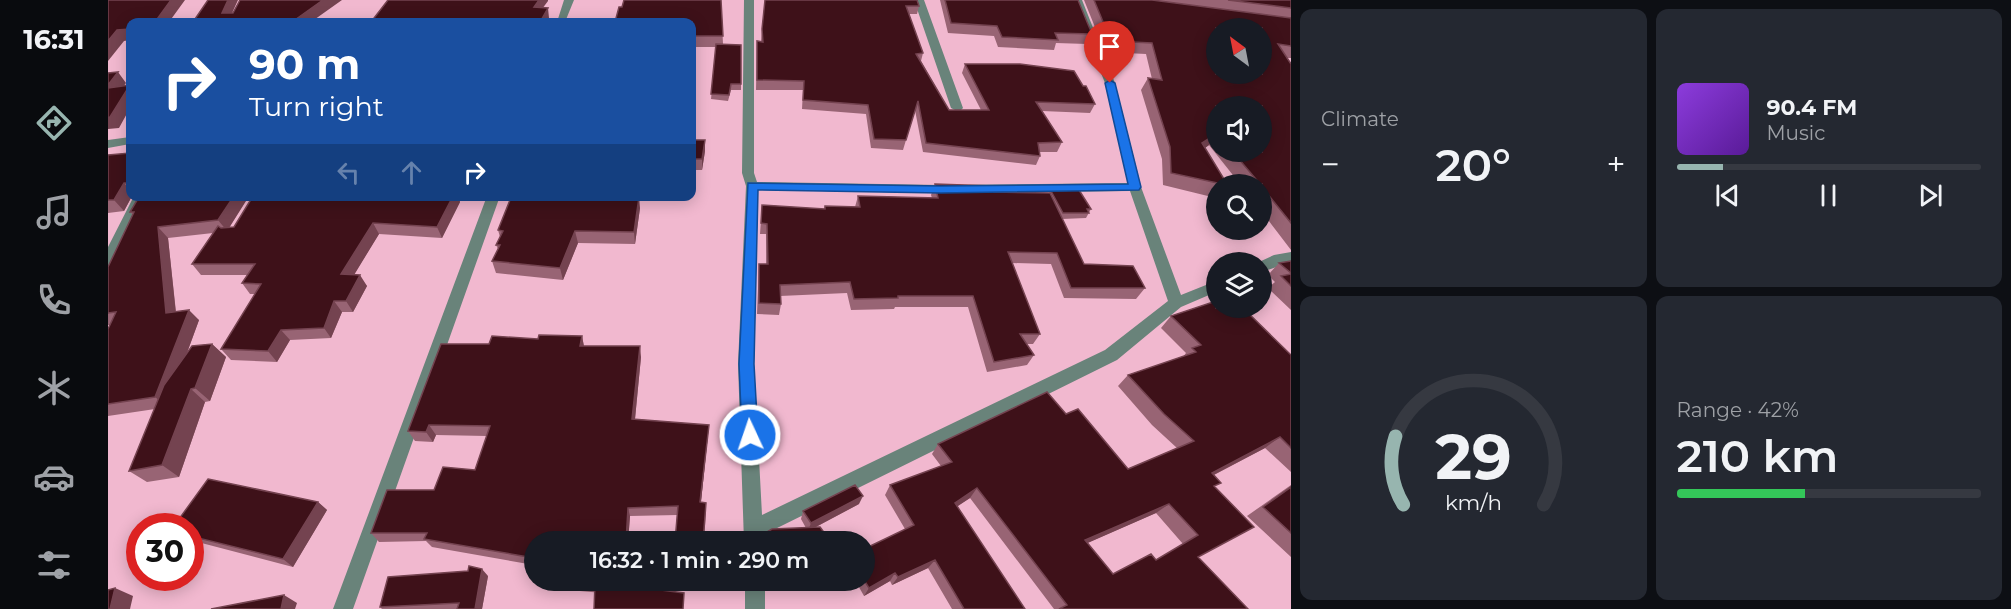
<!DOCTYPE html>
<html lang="en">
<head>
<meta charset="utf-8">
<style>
	:root { --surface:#171b24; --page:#242831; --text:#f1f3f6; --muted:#9ea1a6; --line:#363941; --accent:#97b5af }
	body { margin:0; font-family:Montserrat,sans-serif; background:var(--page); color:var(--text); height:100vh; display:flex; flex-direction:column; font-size:22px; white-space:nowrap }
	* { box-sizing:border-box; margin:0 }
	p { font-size:20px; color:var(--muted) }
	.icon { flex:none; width:33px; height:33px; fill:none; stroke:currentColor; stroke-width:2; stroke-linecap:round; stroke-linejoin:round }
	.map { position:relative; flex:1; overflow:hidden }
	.side { display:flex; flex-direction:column; gap:9px; padding:9px; background:#0d0f14; width:720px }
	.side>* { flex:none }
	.guide { position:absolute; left:18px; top:18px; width:570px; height:183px; border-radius:12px; box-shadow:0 3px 15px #0003; background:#1a4fa0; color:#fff; overflow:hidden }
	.needle { width:39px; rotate:328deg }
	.tools { position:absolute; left:1098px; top:18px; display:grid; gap:12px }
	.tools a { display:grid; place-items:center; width:66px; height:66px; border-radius:50%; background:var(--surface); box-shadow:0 3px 15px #0003; font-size:30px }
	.speed { position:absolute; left:18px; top:513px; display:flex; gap:12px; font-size:30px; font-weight:700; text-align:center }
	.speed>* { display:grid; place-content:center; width:78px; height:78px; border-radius:50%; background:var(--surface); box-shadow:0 3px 15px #0003; line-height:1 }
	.speed .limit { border:9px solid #d22; background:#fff; color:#111 }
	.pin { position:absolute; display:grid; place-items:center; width:51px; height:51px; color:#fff; margin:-62px -26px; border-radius:50% 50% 50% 0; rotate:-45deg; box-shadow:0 0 6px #0007 }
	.pin .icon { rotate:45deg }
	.me { position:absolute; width:66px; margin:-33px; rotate:357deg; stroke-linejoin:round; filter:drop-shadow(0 0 4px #0008) }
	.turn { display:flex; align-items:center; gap:21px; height:126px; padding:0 24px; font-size:27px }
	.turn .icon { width:78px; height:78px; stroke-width:2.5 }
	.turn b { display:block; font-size:42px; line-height:51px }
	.lanes { display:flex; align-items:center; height:57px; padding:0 24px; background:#0003; justify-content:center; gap:30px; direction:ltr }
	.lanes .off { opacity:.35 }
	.big { font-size:45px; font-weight:600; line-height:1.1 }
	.side .widget { flex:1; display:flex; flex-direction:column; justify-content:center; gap:9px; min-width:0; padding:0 21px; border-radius:12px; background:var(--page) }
	.side .dial { align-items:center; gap:0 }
	.dial svg { height:156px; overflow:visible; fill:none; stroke:var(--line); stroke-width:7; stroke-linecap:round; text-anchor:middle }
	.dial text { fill:var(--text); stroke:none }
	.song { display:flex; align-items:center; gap:18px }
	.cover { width:72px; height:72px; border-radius:9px; background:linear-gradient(135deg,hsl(270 70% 55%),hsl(270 70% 35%)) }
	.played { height:6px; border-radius:3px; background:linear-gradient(90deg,var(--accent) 15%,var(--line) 15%) }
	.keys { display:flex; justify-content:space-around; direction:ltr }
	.heat { display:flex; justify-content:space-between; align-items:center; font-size:33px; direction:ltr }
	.charge { height:9px; border-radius:4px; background:linear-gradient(90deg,#34c759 42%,var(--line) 0) }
	.side .tiles { flex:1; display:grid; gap:9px; grid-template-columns:repeat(2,1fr) }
	.trip { position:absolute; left:416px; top:531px; width:351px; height:60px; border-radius:30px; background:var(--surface); box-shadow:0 3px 15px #0003; font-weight:600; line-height:60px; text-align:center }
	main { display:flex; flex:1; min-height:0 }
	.dock { display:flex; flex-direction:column; width:108px; justify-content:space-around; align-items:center; background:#090b0e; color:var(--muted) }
	.dock .icon { width:42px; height:42px }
	.dock .current { color:var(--accent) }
	.dock b { font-size:27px; color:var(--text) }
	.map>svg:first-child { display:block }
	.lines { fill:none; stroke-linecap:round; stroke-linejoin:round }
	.minor { fill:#69837a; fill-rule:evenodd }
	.wall { fill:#986474; fill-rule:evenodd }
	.shaded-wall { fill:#744350 }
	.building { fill:#3e1119; stroke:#744350; stroke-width:1.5; fill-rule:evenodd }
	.route { fill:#1a73e8; stroke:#114b97; stroke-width:1.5 }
</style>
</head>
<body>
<main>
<nav class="dock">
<b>16:31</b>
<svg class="icon current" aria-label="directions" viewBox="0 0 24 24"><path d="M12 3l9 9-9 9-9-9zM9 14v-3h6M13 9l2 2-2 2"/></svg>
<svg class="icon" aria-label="music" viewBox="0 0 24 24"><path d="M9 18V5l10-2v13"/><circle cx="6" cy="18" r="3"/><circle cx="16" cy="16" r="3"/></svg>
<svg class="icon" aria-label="phone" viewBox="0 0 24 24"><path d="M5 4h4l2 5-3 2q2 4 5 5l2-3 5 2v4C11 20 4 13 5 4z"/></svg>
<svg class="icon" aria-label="climate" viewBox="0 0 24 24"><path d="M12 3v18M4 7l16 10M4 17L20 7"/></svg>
<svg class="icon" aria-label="car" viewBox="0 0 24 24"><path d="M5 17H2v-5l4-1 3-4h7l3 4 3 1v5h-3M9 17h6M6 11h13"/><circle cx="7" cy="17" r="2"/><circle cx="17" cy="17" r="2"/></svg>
<svg class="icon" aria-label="filters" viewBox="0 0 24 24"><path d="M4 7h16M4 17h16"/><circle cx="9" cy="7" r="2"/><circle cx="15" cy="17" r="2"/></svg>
</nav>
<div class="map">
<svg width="1183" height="609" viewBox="0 0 1183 609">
	<rect width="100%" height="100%" fill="#f1b8cf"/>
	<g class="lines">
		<path class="minor" d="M456 0H466L457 22H449Z
			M636 0H646V173L649 182 833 185 1020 183 997 83 964 0H974L1007 83 1033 187 1073 295 1108 281V292L1073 307 1009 360 655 535 656 542H636L630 364 638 186 634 173ZM650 190 833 193 1022 191 1060 301 997 350 654 515 646 364Z
			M806 0H816L855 108 853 110 849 111 843 108Z
			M22 137V144L0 148V140Z
			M26 196H39L7 261 0 266V247Z
			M379 196H392L245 609H225Z
			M1183 252V262L1154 272V262H1151L1166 255Z
			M637 580H657V609H637Z"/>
	</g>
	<path class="wall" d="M516 0H613L615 44 633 45V90H623L620 101 603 99 608 47H584V22H507L511 7H514Z
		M657 0 811 6 809 14H801L815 53 813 61 841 110H873L854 73 857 64 987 104 982 113 934 111 954 142 949 152H932V156L928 165 815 152 807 110 795 150 763 148 758 114 694 109 695 90H648L649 41H653L654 29Z
		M832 0H970L984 34 979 44 948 43 946 50 890 47 886 36 840 33Z
		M976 0H1183V58H1179L1183 64V250L1154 212V184H1132L1101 145 1097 148 1119 184H1108V198L1055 185 1054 159 1033 90 1040 78 1044 79 1038 54 997 52ZM1108 106 1154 152H1108Z
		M584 140H597V151L594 170H584Z
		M22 153V196H24L16 211 0 213V155Z
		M827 184 886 192 941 193 943 191 983 209 978 218 954 219 976 264 1037 288 1028 299 956 298 943 264 904 263 932 334 925 344H918L926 355 919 365 879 372 860 307H787L786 309 743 310 739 293 672 296 673 304 671 315 649 314 651 264H658V234H652L654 205 716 209 717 206 747 207 750 196 824 198 823 195Z
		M26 196H141L121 228 126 227 145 196H350L352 202 334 238 271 234 246 274 259 286 245 312H234L223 338 182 340 169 362 123 360 113 349 147 294H142L134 283 139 275H93L84 264 105 233 60 238 68 312 91 320 79 353 104 344 118 357 102 401 97 402 71 477 39 482 21 471 47 409 0 416V329L2 325H0V267L25 215 22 212 29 201 26 198Z
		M413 200 532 208 527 244 470 243 455 280 388 273 384 261 390 249 388 245 392 237 390 230Z
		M1183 261V310L1160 288 1167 282 1160 275 1171 263Z
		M1063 316 1183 355V472L1157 448 1106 475 1107 487 1146 527 1090 557 1140 609H946L862 498 849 506 917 609H844L820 568 784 585 782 581 756 596 747 580H756L797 529 777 495 782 485 833 466 824 454 830 444 958 414 1020 469 1069 448 1044 425 1010 386 1020 375 1075 357 1078 353 1053 328ZM1048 513 1075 544 1048 560 1005 574 979 543Z
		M474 336 476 346 533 357 527 419 601 425 600 435 593 502 598 511 596 542H567L569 515 522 516 520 542H426V565L324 547 318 541 271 542 263 533 326 490 367 470 379 436 328 435 325 442 307 441 300 431 381 344 430 339Z
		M1183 485V557L1139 516Z
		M210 502 219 510 185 567 82 540V526Z
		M751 504 708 527 723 542H658V536L659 532 698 528 693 519 695 511Z
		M380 576 374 609H274L272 607Z
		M518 580 517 585 576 600 437 588 433 581Z
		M564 580H593L592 589 564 586Z"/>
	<path class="shaded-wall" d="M63 0H77L61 22H47Z
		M120 0H130L120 22 114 13Z
		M215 0H234L203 22H184Z
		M431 0H440V1L428 17 426 7Z
		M440 8 441 18 439 22H432Z
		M22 29V40L16 41 0 61V41L9 30Z
		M10 72 18 83 6 99 0 91V85Z
		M22 85V108L11 128 0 129V118Z
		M1108 134 1101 145 1086 156 1094 143Z
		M597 140V151L594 170V159Z
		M16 183 22 190V196H24L16 211 6 200Z
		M126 196H141L119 231 110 220Z
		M343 196H350L352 202 334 238 329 227Z
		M531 197 532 208 527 244 526 232Z
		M265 223 271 234 240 285 233 274Z
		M50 227 60 238 69 324 58 313Z
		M467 231 470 243 455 280 452 268Z
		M252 275 259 286 245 312 238 301Z
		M226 301 234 312 223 338 216 328Z
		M81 310 91 320 59 407 47 397Z
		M173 330 182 340 169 362 160 351Z
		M474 336 476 347 472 346Z
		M104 344 118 357 102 401 87 388Z
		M532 346 533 357 526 429 524 419Z
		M83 389 97 402 71 477 54 465Z
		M321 425 328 435 325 442 318 432Z
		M601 425 600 435 592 511V502Z
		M1172 437 1157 448 1090 483 1104 473Z
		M869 488 862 498 841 512 847 503Z
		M755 496 751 504 700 531 703 523Z
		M210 502 219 510 185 567 175 559Z
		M1061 504 1048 513 966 549 977 540Z
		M520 508 522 516 520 542H518Z
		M827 560 820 568 784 585 790 577Z
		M374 569 380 576 374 609H367Z
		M787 573 782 581 756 596 761 588Z
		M7 588 25 596 22 609H2Z
		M176 595 189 603 187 609H173Z"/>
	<path class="building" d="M0 0H63L47 22H22V29L9 30 0 41Z
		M100 0H120L114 13H125L132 0H215L184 22H85Z
		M280 0H431L426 7 440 8 432 22H263Z
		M516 0H613L615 36H584V22H507L511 7H514Z
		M657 0H809L811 6H798L815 53 808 54 841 110H881L857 64H912L966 71 975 86H978L987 104 928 102 954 142 930 143 932 156 818 143 810 101 798 140 766 139 760 105 695 100 696 81 649 80V41L655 42 654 29Z
		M837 0H970L984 34 947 33 950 40 894 37 889 26 843 23Z
		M986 0H1044L1183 18V46L1170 44 1183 64V223L1154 187V184H1152L1125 152H1154V106H1108V134L1094 143 1119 184H1114L1063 173 1062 147 1040 78 1054 80 1044 43 1003 41ZM1108 28H1154V74H1108Z
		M1120 0H1183V8Z
		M608 44 633 45V84H623L621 95 603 94Z
		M10 72 0 85V73Z
		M22 85 2 117 0 118V88Z
		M584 140H597L594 159H584Z
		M22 153V183H16L6 200H0V155Z
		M827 184 885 186 886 192 942 193 976 264 1025 266 1037 288H963L949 253 900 252 932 334H912L926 355 886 362 865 296H790V298L746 299 742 282 672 285 673 304 651 303V264H660L659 224 653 223 654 205 717 209V206L752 207 750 196 830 198Z
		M971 190 983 209H979L981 213H955L943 191Z
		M26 196H126L110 220 50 227 58 313 81 310 47 397 0 404V329L8 312 0 313V267L26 212H22L31 197 26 198Z
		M145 196H345L329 227 265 223 233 274 252 275 238 301H226L216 328 173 330 160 351 113 349 153 284 134 283 147 264H84L110 226 113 228 126 227Z
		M415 196 531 197 526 232 467 231 452 268 384 261 392 245H388L395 231 390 230 402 200H413Z
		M1183 261V273L1171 263Z
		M1183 274V286L1173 276Z
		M1108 301V308H1135L1183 355V448L1172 437 1104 473 1113 483 1106 486 1146 527 1090 557 1140 609H951L959 605 869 488 847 503 917 609H856L827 560 790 577 787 573 761 588 756 580V549L806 525 782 485 844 462 830 444 939 392 958 414 970 409 1020 469 1086 441 1056 414 1020 375 1088 352 1084 348 1093 345 1063 316ZM1061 504 1090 535 1048 560 1043 554 1005 574 977 540Z
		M431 335 474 336 472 346H532L524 419 601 425 592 502 598 503 595 542H567L570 506 520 508 518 542H426V558L316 539 319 533H263L279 490H326L335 467 367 470 382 426 321 425 318 432 300 431 333 344H381L384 336 430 339Z
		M104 344 87 388 83 389 54 465 21 471 56 385 84 346Z
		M100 479 210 502 175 559 82 536V526H66Z
		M747 485 755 496 703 523 695 511Z
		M1183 487V533L1155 507Z
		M712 527 723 542H660L659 532 664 529Z
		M361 566 374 569 367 609H349L351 603 272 607 280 577 360 571Z
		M433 580H515V585L576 593 575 609H486L487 585Z
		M7 588 2 609H0V590Z
		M176 595 173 609H103Z"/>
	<path class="route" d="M1002 80 1007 83 1033 187 1031 190 833 193 650 190 646 364 650 435 647 440 642 442 636 440 634 435 631 364 640 183 833 186 1020 184 997 83Z"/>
</svg>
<div class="tools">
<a><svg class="needle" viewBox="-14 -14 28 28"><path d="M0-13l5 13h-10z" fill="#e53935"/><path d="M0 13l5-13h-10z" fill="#9ea1a6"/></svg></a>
<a><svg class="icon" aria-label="sound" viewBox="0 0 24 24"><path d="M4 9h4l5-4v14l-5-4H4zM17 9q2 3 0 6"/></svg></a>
<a><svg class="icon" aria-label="search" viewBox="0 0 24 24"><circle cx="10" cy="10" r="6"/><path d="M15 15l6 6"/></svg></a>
<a><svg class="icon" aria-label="layers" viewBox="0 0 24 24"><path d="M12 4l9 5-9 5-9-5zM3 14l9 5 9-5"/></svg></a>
</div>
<div class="speed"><div class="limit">30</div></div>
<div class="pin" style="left:1002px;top:83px;background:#d93025"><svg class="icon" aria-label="arrive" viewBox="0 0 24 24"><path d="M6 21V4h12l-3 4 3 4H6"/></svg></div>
<svg class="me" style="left:642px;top:435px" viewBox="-20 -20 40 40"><circle r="17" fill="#1a73e8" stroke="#fff" stroke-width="3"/><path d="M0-11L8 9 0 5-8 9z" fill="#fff"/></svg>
<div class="trip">16:32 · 1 min · 290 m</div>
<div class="guide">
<div class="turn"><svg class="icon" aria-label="right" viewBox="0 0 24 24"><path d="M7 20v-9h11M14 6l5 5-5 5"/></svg><div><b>90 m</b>Turn right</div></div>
<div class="lanes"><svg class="icon off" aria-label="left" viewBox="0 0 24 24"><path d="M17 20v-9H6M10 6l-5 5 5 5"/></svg><svg class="icon off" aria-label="ahead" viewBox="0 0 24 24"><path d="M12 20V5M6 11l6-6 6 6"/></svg><svg class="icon" aria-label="right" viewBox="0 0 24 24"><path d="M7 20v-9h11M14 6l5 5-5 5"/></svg></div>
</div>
</div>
<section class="side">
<div class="tiles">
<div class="widget"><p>Climate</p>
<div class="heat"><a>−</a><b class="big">20°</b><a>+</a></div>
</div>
<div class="widget">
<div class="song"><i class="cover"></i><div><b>90.4 FM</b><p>Music</p></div></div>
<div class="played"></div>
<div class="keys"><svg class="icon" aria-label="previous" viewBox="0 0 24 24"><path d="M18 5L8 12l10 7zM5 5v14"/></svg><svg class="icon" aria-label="pause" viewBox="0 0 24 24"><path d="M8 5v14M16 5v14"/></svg><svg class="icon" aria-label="next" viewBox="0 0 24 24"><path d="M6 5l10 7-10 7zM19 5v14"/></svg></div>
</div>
<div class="widget dial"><svg viewBox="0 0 100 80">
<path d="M14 69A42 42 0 1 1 86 69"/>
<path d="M14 69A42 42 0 0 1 10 34" stroke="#97b5af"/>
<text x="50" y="56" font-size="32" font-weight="700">29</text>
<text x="50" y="72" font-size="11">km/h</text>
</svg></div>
<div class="widget"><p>Range · 42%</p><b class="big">210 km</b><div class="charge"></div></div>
</div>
</section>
</main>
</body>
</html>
